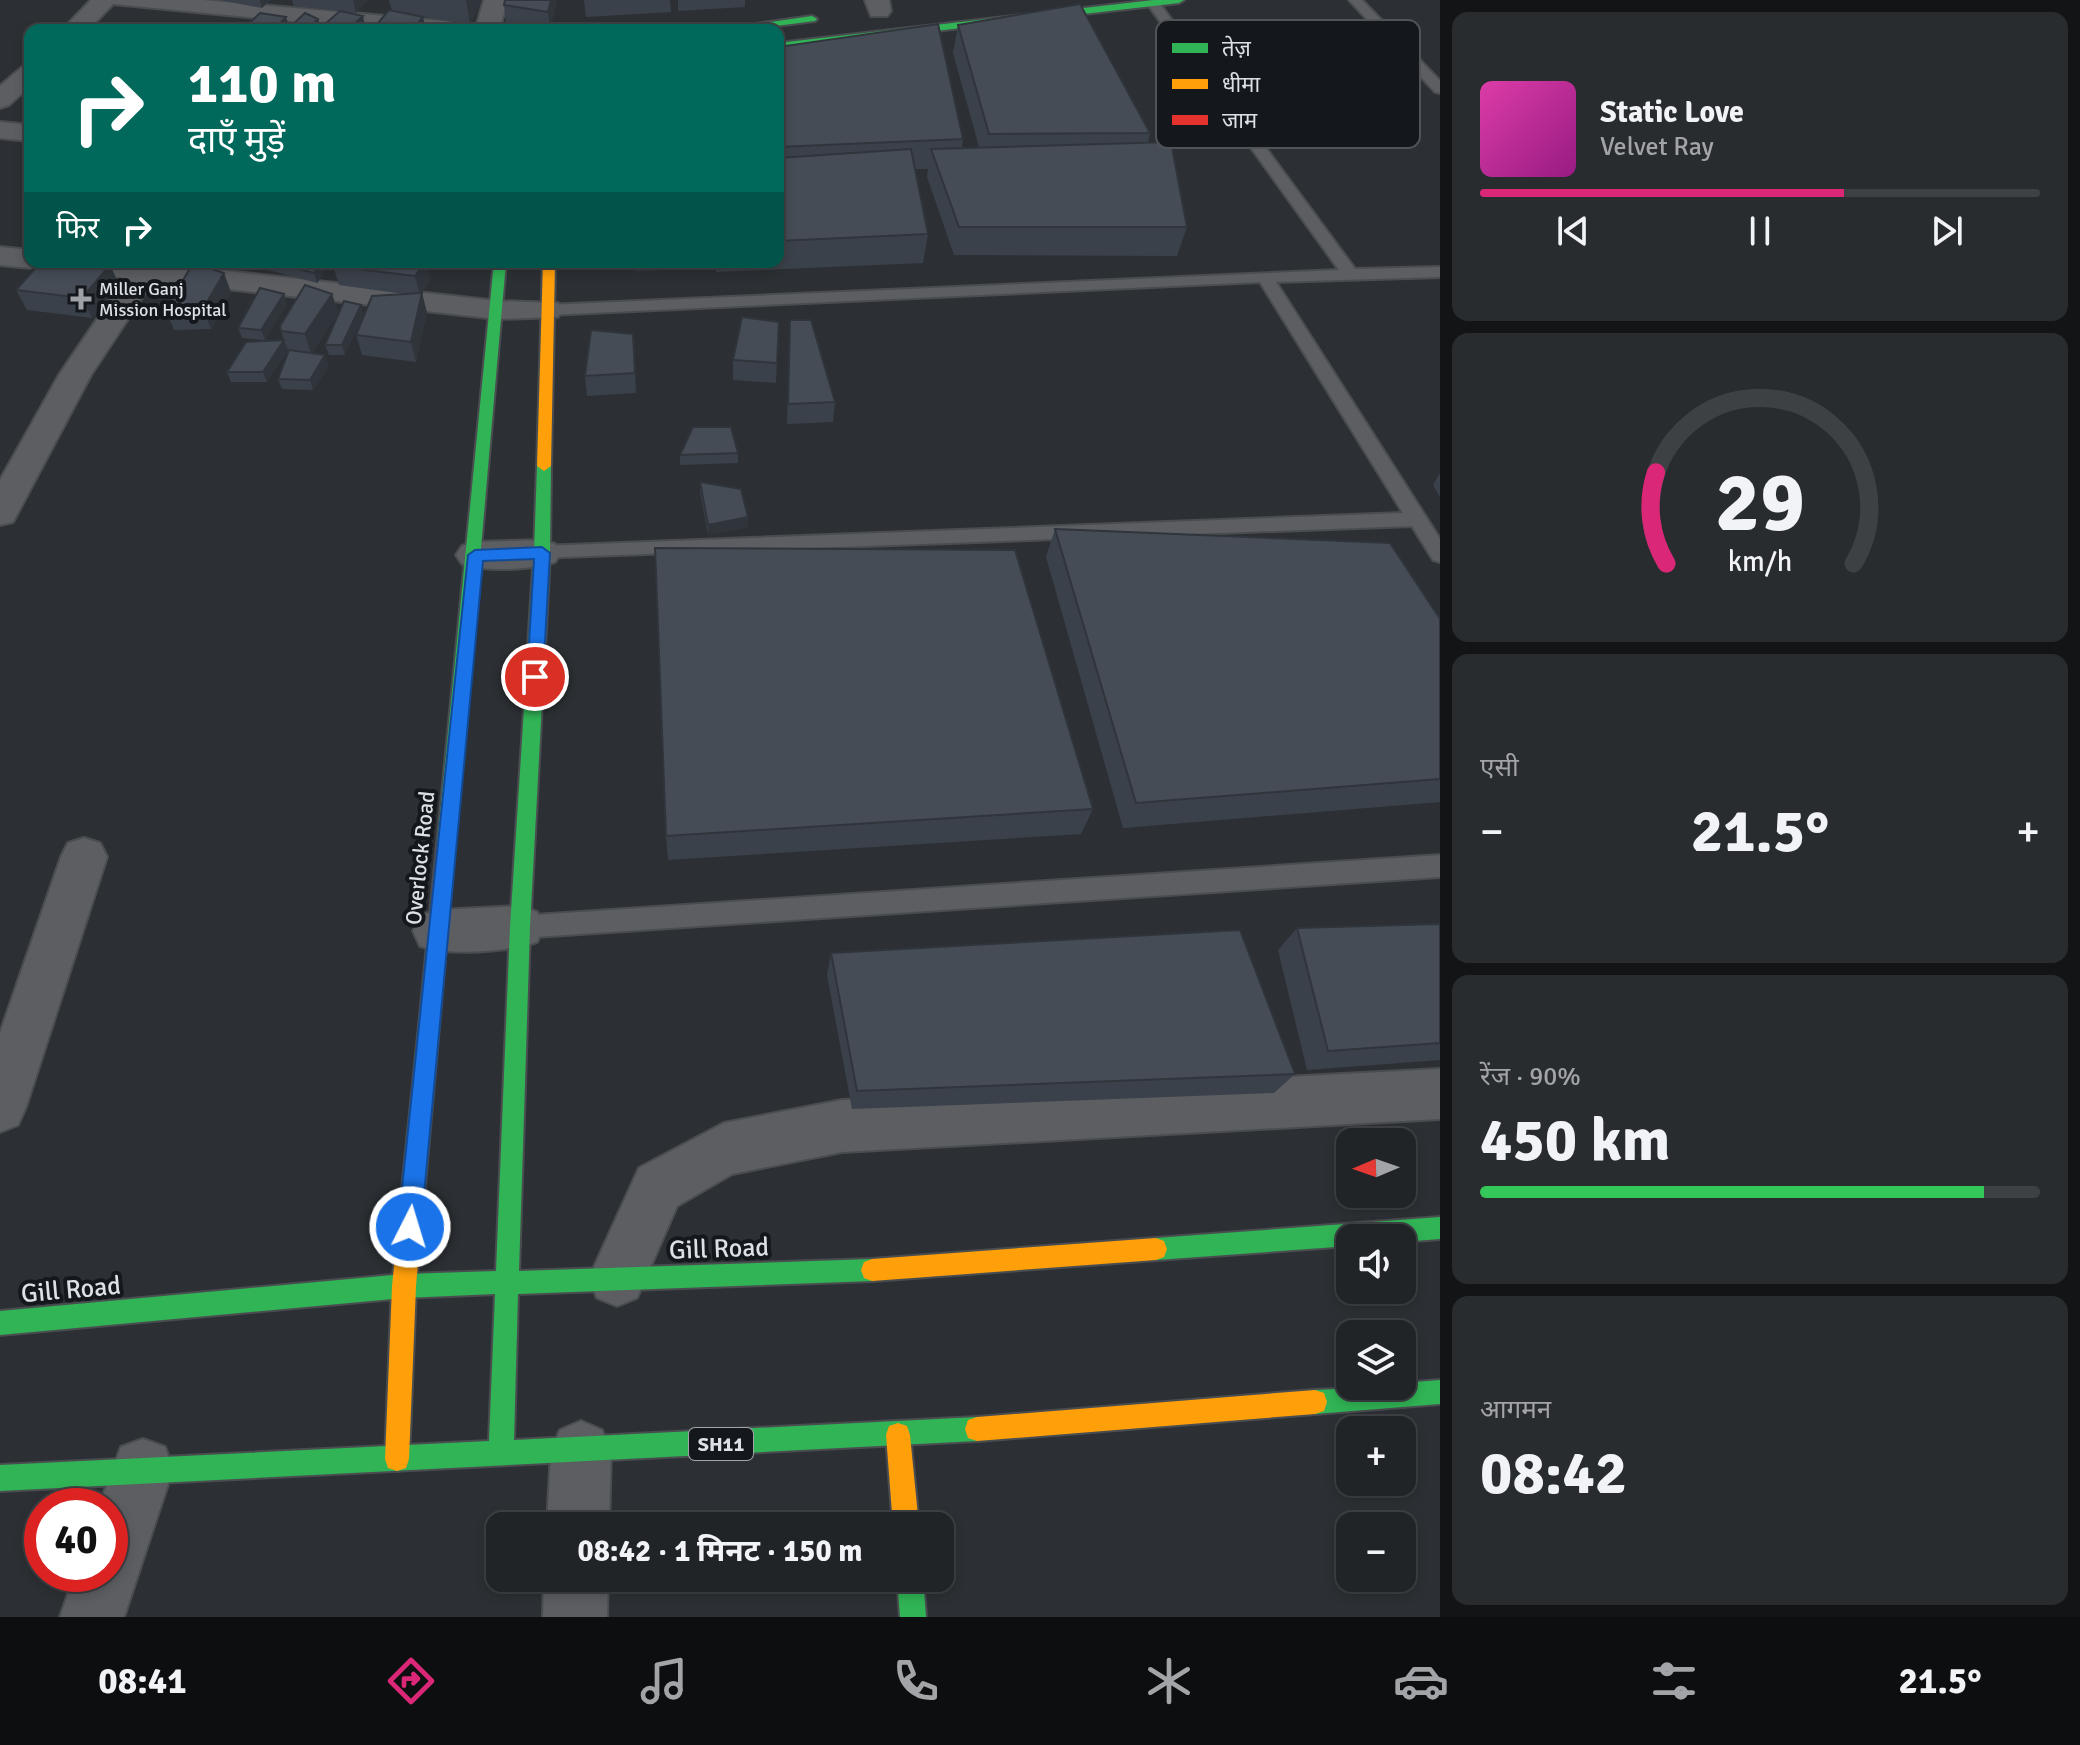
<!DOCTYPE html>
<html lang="hi">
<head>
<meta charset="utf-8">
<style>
	:root { --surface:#212427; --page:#292c2f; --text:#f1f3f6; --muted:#a2a4a7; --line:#3e4144; --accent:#db2777 }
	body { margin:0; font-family:Signika,"Noto Sans Devanagari",sans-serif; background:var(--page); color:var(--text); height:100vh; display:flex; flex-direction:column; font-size:30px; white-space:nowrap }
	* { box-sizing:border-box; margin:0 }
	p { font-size:26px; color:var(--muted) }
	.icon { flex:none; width:44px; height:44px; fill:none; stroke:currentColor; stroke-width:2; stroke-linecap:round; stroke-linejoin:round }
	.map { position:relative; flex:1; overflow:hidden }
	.side { display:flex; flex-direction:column; gap:12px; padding:12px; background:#121415; width:640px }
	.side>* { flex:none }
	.guide { position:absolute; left:24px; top:24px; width:760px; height:244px; border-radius:16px; box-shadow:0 4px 12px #0003,0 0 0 2px var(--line); background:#00695c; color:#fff; overflow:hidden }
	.needle { width:52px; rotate:268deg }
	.buttons { position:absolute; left:1336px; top:1128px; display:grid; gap:16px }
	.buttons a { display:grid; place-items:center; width:80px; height:80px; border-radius:16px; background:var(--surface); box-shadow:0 4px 12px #0003,0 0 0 2px var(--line); font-size:40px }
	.speed { position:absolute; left:24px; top:1488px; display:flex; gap:16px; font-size:40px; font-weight:700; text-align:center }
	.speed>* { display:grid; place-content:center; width:104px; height:104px; border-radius:50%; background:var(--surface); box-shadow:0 4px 12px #0003,0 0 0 2px var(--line); line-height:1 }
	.speed .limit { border:12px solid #d22; background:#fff; color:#111 }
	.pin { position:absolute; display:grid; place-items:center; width:68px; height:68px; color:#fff; margin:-34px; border:4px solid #fff; border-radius:50%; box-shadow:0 2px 8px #0007 }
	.me { position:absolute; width:88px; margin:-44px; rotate:5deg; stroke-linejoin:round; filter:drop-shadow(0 0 6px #0008) }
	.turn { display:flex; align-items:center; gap:28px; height:168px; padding:0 32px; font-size:36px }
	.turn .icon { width:104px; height:104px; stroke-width:2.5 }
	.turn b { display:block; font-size:56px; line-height:68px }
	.then { display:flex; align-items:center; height:76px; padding:0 32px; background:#0003; gap:16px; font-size:30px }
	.big { font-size:60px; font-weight:700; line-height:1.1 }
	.side .widget { flex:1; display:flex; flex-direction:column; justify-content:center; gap:12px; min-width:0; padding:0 28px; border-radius:16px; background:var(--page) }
	.side .dial { align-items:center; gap:0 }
	.dial svg { height:208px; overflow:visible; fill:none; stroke:var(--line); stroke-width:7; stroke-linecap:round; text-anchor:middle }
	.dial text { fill:var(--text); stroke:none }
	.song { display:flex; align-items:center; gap:24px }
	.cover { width:96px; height:96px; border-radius:12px; background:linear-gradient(135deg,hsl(320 70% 55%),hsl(310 70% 35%)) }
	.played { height:8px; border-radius:4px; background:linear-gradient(90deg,var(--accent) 65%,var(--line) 65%) }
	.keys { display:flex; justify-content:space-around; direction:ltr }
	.heat { display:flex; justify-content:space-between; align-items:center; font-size:44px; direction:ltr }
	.charge { height:12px; border-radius:6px; background:linear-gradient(90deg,#34c759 90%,var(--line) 0) }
	.trip { position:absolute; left:486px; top:1512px; width:468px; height:80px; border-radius:16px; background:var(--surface); box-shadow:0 4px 12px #0003,0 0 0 2px var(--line); font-weight:700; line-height:80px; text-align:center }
	.menu { display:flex; height:128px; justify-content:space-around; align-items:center; background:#0d0e10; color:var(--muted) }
	.menu .icon { width:56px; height:56px }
	.menu .on { color:var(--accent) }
	.menu b { font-size:36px; color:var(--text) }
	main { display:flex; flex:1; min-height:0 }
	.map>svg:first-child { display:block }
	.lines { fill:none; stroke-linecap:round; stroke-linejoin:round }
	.lane-casing { stroke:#4a4d50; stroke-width:4 }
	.street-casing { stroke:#4a4d50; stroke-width:4 }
	.fast-casing { stroke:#4a4d50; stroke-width:4 }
	.slow-casing { stroke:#4a4d50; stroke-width:4 }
	.jam-casing { stroke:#4a4d50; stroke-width:4 }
	.lane { fill:#5c5e62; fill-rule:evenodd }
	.street { fill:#5c5e62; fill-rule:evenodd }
	.fast { fill:#30b455; fill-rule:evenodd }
	.slow { fill:#ff9f0a; fill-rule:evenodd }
	.jam { fill:#e5322d; fill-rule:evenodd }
	.wall { fill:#3b414a }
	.shaded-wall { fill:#30353c }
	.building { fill:#454c56; stroke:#30353c; stroke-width:2 }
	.route { fill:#1a73e8; stroke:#114b97; stroke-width:2 }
	.poi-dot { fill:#9fa2a8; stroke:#14171b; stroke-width:3 }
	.labels { text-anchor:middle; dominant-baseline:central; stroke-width:8; stroke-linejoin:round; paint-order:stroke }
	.far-poi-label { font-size:18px; fill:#dde0e6; stroke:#14171b; text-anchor:start }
	.shield { fill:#14171b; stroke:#a1a4a9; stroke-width:2 }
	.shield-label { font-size:20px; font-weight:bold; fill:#dde0e6 }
	.street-label { font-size:22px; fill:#dde0e6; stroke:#14171b }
	.near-street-label { font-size:26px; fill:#dde0e6; stroke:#14171b }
	.key { fill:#14171b; stroke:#505358; stroke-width:2 }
	.key-label { font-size:22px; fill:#dde0e6 }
</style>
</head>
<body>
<main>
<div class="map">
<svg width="1440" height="1617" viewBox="0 0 1440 1617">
	<rect width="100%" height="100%" fill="#2c3034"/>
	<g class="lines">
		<defs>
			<path id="lane" d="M1149 0H1157L1355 269 1440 267V277L1276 282 1440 539V562L1433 560 1412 526 535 558 532 553 535 548 542 546 1403 513 1260 282 547 315 538 310 547 305 1339 270 1149 6Z
				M1349 0H1362L1440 81V93L1435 92Z
				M1440 855V877L520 938 511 935 507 927 511 919 520 916Z"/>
			<path id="street" d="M91 0H203L466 23 476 27 484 0H508L499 30H384L113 4 88 30H62Z
				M865 0H889L891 11 887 16H871Z
				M30 65V86L9 105 0 108V86L21 68Z
				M0 122 30 125V141L0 138Z
				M0 247 30 250V262H43L30 268 0 265Z
				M46 262H145L498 301 558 303 563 310 558 317 498 319 153 281 91 375 13 522 0 525V480L59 375 125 278 50 268Z
				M542 540 555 544 561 553 555 562C528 570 489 572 462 564L456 555 462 546 475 542Z
				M84 838 100 843 107 857 26 1107 18 1125 0 1132V1033L61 857 68 843Z
				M520 906 537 912 544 927 537 942C508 952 449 956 420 946L413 931 420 916 437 910Z
				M1440 1069V1119L842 1152 732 1174 677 1206 637 1298 617 1306 597 1298 589 1278 639 1168 724 1123 842 1100Z
				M581 1421 602 1430 611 1451 609 1526H547L551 1451 560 1430Z
				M143 1439 165 1447 173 1469 124 1617H60L75 1574H110V1506H99L121 1447Z
				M544 1578H608L607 1617H543Z"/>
			<path id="fast" d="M1154 0H1184L1179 3 778 49V43Z
				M812 16 817 19 815 21 744 30H714Z
				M494 262H506L455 845 452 851 446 853 440 851 437 845Z
				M544 461 551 466 550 553 530 927 519 1271 872 1259 880 1262 883 1270 880 1278 872 1281 518 1294 514 1440 977 1417 986 1420 989 1429 986 1438 977 1441 0 1491V1465L489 1441 495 1294 404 1298 0 1335V1311L404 1274 496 1271 510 927 534 553 537 466Z
				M1440 1217V1239L1402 1242V1238H1350V1246L1156 1260 1148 1257 1145 1249 1148 1241 1156 1238Z
				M1440 1380V1404L1315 1414 1306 1411 1303 1402 1306 1393 1315 1390 1402 1386V1383Z
				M897 1578H923L926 1617H900Z"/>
			<path id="slow" d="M543 262H555L551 466 544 471 537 466Z
				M429 1017 436 1019 439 1026 416 1286 409 1459 406 1468 397 1471 388 1468 385 1459 392 1286 419 1026 422 1019Z
				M1156 1238 1164 1241 1167 1249 1164 1257 1156 1260 872 1281 864 1278 861 1270 864 1262 872 1259Z
				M1315 1390 1324 1393 1327 1402 1324 1411 1315 1414 977 1441 968 1438 965 1429 968 1420 977 1417Z
				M898 1423 907 1426 910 1435 919 1526H893L886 1435 889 1426Z"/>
			<path id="jam" d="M446 837 452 839 455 845 439 1026 436 1033 429 1035 422 1033 419 1026 437 845 440 839Z"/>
		</defs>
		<use href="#lane" class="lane-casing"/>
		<use href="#street" class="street-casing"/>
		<use href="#fast" class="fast-casing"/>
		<use href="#slow" class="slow-casing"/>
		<use href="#jam" class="jam-casing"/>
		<use href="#lane" class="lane"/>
		<use href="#street" class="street"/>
		<use href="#fast" class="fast"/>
		<use href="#slow" class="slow"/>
		<use href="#jam" class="jam"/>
	</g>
	<path class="wall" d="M219 0H270L262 8Z
		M292 0H368L356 13 346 12 366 30H287L318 19 321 28 339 11 294 6Z
		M389 0H481L470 25 392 11Z
		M505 0H557L550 30 506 24 504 5Z
		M584 0H670L671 12 586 17Z
		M678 0H745V7L678 11Z
		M958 25 1150 133 1148 143 1187 227 1177 256 954 255 927 177 928 169H915L928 234 923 263 716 272V262H778V47L963 139 962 148 979 147 953 53Z
		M186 262H234L229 269 201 266 231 292 211 329 174 330 166 310 192 265 187 264Z
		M265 262H327L328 267 317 283 268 270Z
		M335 262H426L430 280 422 293 427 313 416 362 362 355 356 335 404 294 339 285 333 266Z
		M119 284 92 318 27 310 16 290Z
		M332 294 338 313 312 353 329 366 313 390 282 389 278 379 289 351 288 350 267 382H231L227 372 284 340 281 331Z
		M344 301 345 355H329L325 345Z
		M287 304 265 340 242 338 238 328Z
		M790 320 835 402 833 422 787 424Z
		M779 322 776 383 733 380V360Z
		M633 334 636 393 587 396 585 376Z
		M738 453V463L680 465V455Z
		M1440 473V497L1433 485Z
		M700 482 748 517V527L708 535 700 492Z
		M1055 529 1440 619V802L1123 828 1046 557Z
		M1093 809 1081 834 668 860 666 836Z
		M1440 924V1060L1307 1070 1278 950 1297 928Z
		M831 953 1295 1074 1274 1093 852 1109 827 975Z"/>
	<path class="shaded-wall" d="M260 0H270L262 8Z
		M353 0H368L356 13Z
		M466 0H481L470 25Z
		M551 0H557L550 30 548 12Z
		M363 16 366 30H347Z
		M286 17 289 26 285 30H274Z
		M423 17 426 30H412Z
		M318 19 321 28 319 30H307Z
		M226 262H234L229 269Z
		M322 262H327L328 267 317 283 314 273Z
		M425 262H426L430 280 420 296 415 276Z
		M643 262H660L659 270 635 273 634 263Z
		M110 265 119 284 92 318 82 298Z
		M224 273 231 292 211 329 203 309Z
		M422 293 427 313 416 362 411 342Z
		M284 294 287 304 265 340 261 330Z
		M332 294 338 313 311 354 305 334Z
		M361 305 364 315 345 355 342 345Z
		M284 340 288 350 267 382 263 372Z
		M325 355 329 366 313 390 310 380Z
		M748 517V527L708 535V525Z"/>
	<path class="building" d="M505 0H551L548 12 504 5Z
		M1080 4 1150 133 989 134 958 25Z
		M389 10 423 17 412 30H372Z
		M340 11 363 16 347 30H318Z
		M260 13 286 17 274 30H242Z
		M305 13 318 19 307 30H287Z
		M938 24 963 139 778 147V47Z
		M1171 142 1187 227H959L931 149Z
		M911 149 928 234 778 241V158Z
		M41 262H86L110 265 82 298 16 290Z
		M272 262H322L314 273Z
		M335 262H425L415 276 333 266Z
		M193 263 224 273 203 309 166 310Z
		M305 285 332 294 305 334 281 331 280 326Z
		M260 288 284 294 261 330 238 328Z
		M422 293 411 342 356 335 372 296Z
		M344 301 361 305 342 345H325Z
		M742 317 779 322 777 363 733 360Z
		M790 320H811L835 402 788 404Z
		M591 330 633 334 635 373 585 376Z
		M284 340 263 372H227L246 342Z
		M289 350 325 355 310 380 278 379Z
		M693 427H731L738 453 680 455Z
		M700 482 741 489 748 517 708 525Z
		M1055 529 1390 543 1440 619V779L1136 803Z
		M655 548 1015 550 1093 809 666 836Z
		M1440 924V1043L1328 1051 1297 928Z
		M1240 930 1295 1074 857 1091 831 953Z"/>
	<path class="route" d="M542 547 550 553 543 677 535 684 527 677 534 559 483 561 421 1227 418 1235 410 1238 402 1235 398 1227 468 555 475 550Z"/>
	<path class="poi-dot" d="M77 287h8v8h8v8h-8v8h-8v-8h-8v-8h8z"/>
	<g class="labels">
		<g class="far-poi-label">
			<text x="99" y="289">Miller Ganj<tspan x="99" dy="21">Mission Hospital</tspan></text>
		</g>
		<rect class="shield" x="689" y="1428" width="64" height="32" rx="6"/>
		<g class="shield-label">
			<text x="721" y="1444">SH11</text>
		</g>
		<g class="street-label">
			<text transform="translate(420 858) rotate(-84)">Overlock Road</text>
		</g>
		<g class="near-street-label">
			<text transform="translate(719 1249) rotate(-2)">Gill Road</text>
			<text transform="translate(71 1290) rotate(-5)">Gill Road</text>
		</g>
	</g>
	<rect x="1156" y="20" width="264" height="128" rx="12" class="key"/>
	<rect x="1172" y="43" width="36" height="10" fill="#30b455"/>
	<rect x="1172" y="79" width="36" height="10" fill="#ff9f0a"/>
	<rect x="1172" y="115" width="36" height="10" fill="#e5322d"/>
	<g class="key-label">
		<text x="1222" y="56">तेज़</text>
		<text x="1222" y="92">धीमा</text>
		<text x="1222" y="128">जाम</text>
	</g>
</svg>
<div class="buttons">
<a><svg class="needle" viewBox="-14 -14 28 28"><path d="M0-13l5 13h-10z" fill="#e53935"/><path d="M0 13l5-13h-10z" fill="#a2a4a7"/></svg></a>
<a><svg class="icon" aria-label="sound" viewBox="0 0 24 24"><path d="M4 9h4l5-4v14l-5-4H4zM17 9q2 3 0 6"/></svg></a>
<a><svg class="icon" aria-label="layers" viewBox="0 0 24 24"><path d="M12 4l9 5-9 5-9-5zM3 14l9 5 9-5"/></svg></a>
<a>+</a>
<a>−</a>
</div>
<div class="speed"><div class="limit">40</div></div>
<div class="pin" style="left:535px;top:677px;background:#d93025"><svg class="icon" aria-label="arrive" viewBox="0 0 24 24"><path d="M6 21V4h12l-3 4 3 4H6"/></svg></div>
<svg class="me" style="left:410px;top:1227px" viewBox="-20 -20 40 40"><circle r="17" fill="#1a73e8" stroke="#fff" stroke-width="3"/><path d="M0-11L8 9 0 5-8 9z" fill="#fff"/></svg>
<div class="trip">08:42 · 1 मिनट · 150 m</div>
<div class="guide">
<div class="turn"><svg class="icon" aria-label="right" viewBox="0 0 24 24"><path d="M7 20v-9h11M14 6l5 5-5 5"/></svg><div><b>110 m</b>दाएँ मुड़ें</div></div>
<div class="then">फिर<svg class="icon" aria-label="right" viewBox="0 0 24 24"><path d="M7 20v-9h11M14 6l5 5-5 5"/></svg></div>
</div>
</div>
<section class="side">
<div class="widget">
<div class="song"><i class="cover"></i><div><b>Static Love</b><p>Velvet Ray</p></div></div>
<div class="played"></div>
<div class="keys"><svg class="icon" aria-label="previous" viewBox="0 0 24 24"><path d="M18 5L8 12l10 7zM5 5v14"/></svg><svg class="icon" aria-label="pause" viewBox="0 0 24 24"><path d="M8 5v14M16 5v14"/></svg><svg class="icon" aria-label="next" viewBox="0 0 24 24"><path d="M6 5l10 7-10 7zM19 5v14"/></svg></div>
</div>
<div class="widget dial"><svg viewBox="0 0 100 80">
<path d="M14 69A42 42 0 1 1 86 69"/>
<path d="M14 69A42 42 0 0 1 10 34" stroke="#db2777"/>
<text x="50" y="56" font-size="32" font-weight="700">29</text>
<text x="50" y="72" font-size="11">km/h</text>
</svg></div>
<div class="widget"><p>एसी</p>
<div class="heat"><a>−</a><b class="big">21.5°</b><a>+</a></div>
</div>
<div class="widget"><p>रेंज · 90%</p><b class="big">450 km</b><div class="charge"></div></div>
<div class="widget"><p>आगमन</p><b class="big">08:42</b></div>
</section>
</main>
<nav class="menu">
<b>08:41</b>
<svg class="icon on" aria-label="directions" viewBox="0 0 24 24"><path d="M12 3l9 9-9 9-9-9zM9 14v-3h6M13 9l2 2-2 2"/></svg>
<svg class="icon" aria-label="music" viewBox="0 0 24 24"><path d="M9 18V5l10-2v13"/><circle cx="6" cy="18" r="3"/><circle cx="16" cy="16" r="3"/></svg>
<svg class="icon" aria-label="phone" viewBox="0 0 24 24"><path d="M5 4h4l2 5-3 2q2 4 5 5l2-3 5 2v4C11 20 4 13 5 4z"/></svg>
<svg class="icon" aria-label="climate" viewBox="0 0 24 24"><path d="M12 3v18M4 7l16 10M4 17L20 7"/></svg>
<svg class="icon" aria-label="car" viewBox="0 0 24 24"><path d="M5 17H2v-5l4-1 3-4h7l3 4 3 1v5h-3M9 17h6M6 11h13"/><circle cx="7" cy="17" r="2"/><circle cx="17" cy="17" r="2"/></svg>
<svg class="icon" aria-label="filters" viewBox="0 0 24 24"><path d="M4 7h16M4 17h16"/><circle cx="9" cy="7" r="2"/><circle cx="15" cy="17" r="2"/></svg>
<b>21.5°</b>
</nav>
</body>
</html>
